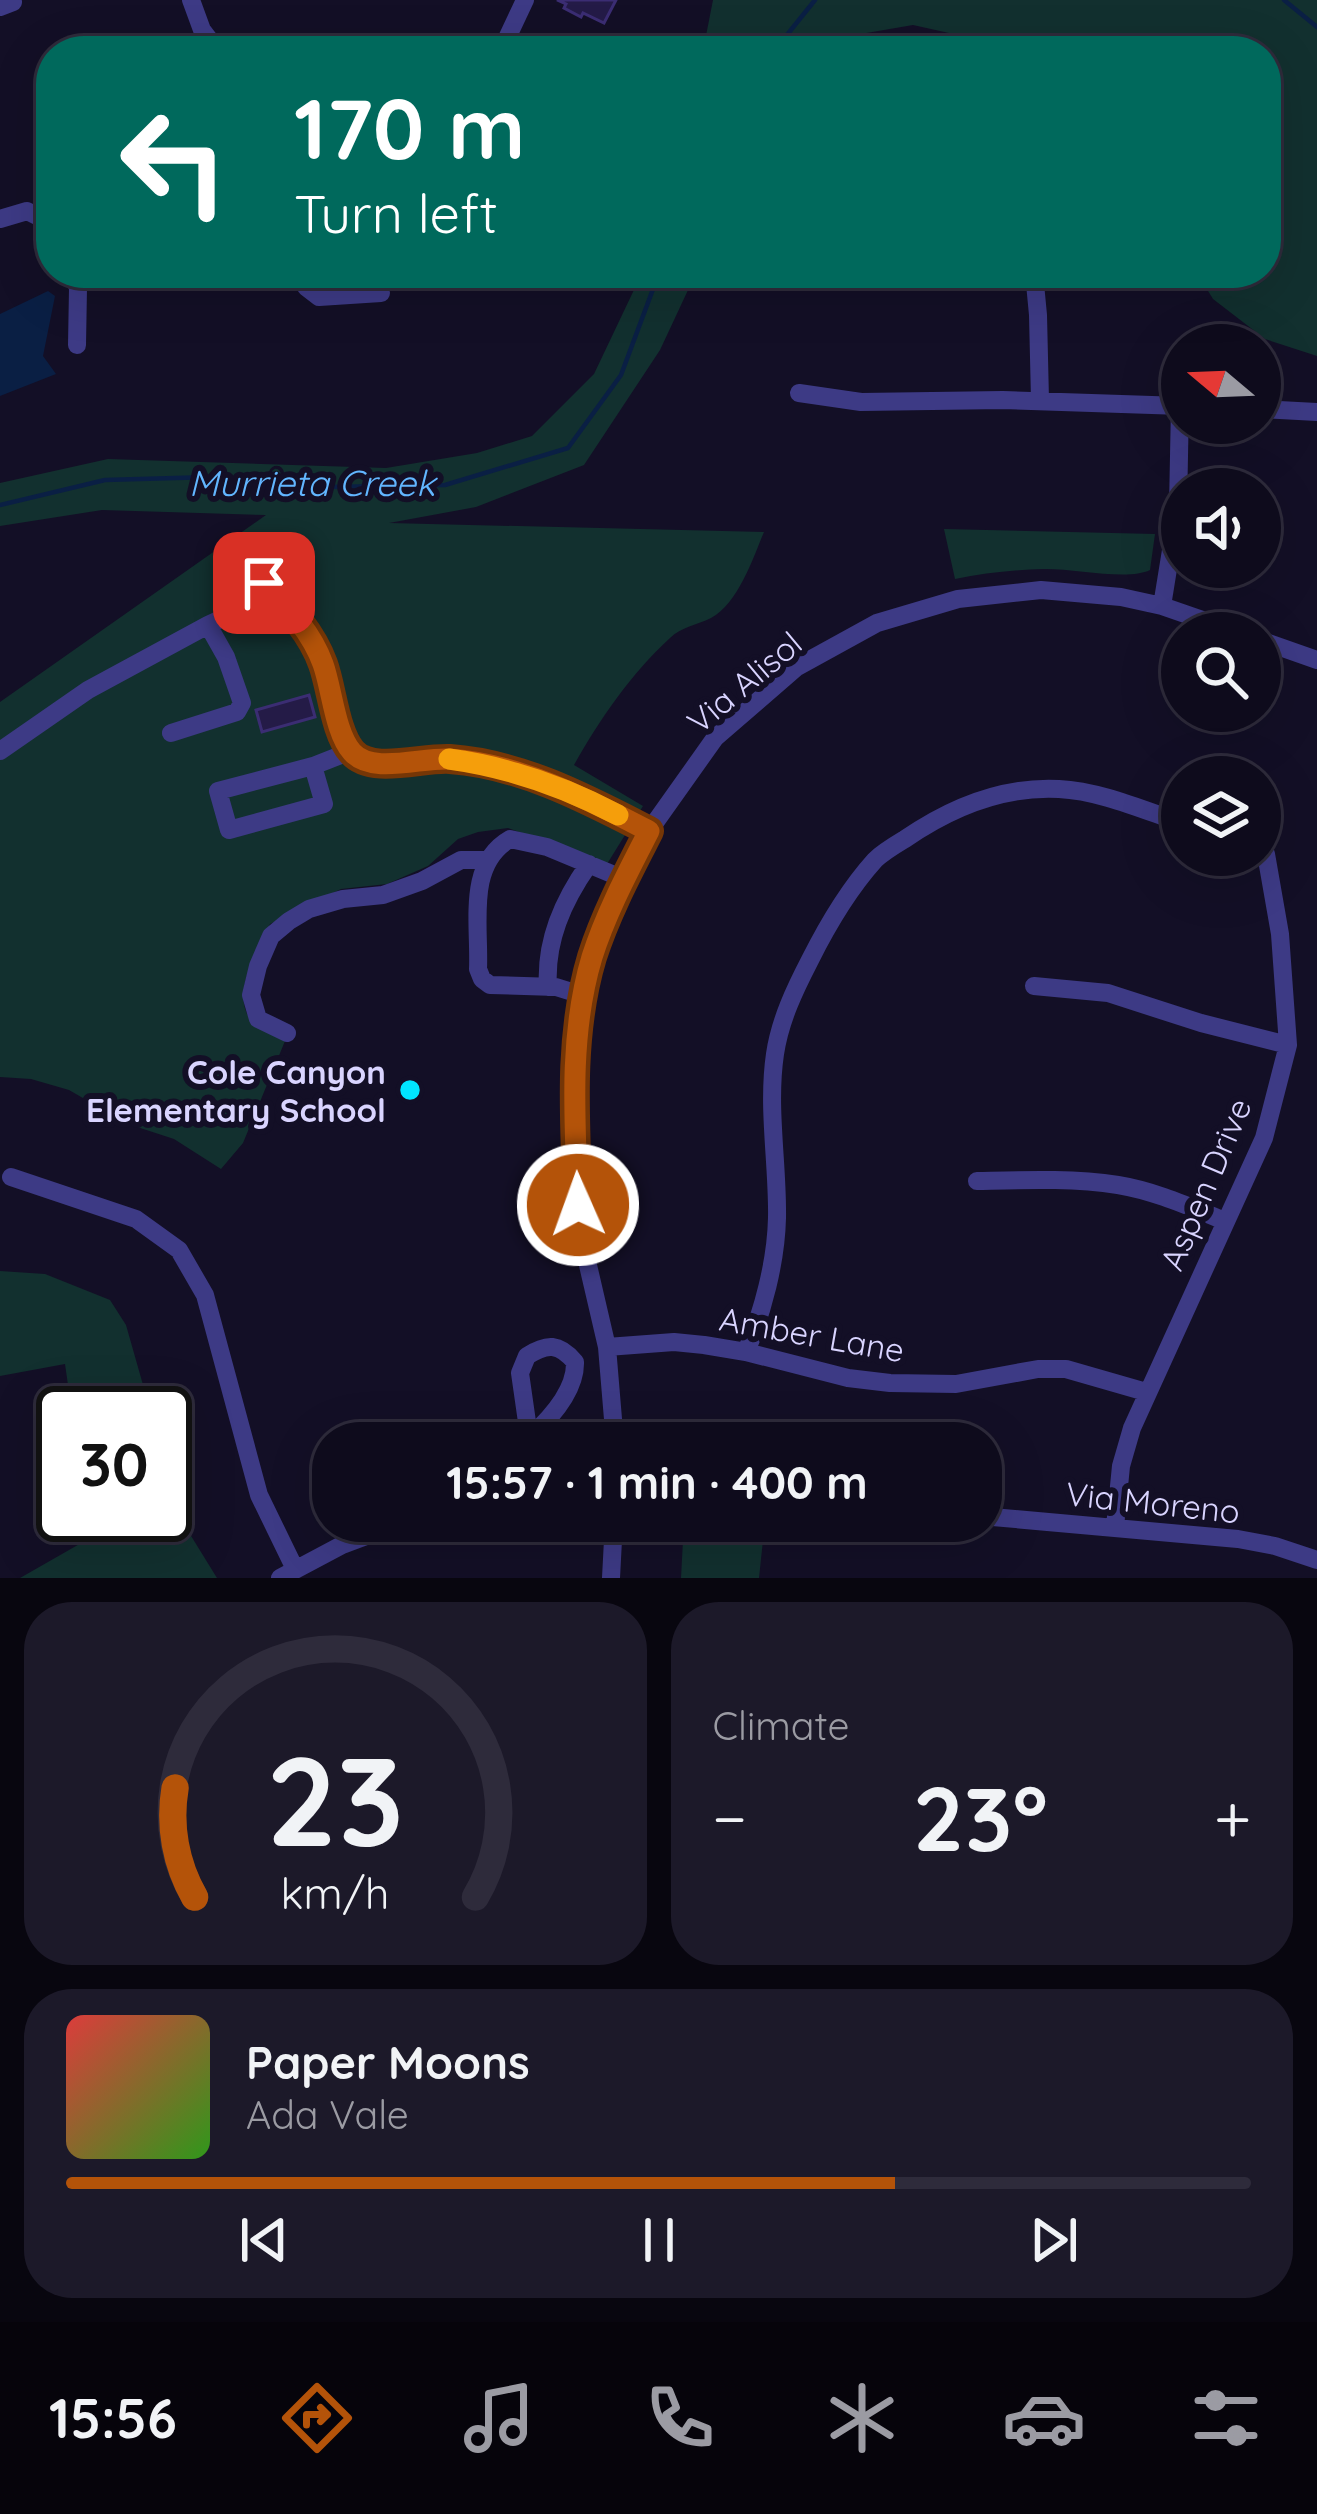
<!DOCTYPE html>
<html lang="en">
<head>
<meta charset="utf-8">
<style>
	:root { --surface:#0e0b1c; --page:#1c1929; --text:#f1f3f6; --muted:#9b9ba3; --line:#2e2b3b; --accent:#b45309 }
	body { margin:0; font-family:Quicksand,sans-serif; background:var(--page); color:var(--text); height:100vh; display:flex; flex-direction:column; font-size:45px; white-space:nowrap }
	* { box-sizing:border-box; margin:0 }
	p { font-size:39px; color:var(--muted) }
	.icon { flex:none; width:66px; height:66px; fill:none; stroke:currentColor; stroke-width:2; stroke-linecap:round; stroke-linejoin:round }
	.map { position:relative; height:1578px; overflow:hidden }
	.sheet { display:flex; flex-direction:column; gap:24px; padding:24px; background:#08060f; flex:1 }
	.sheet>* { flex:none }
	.banner { position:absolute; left:36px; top:36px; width:1245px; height:252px; border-radius:48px; box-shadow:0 12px 48px #0002,0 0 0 3px var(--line); background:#00695c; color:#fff; overflow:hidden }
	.needle { width:78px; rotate:289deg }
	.fabs { position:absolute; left:1161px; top:324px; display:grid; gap:24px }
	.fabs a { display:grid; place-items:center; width:120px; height:120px; border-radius:50%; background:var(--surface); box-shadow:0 12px 48px #0002,0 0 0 3px var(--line); font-size:60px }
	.speed { position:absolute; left:36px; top:1386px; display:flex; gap:24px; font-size:60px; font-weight:700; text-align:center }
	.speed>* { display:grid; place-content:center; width:156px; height:156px; border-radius:50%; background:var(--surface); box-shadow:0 12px 48px #0002,0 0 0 3px var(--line); line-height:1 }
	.speed .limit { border:6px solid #111; border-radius:18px; background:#fff; color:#111 }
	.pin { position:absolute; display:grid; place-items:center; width:102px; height:102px; color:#fff; margin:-51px; border-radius:24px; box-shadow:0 6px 18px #0006 }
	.me { position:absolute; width:132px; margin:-66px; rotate:358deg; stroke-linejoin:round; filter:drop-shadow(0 0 9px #0008) }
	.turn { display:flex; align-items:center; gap:42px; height:252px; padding:0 60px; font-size:54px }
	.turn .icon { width:156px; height:156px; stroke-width:2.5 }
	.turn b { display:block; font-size:84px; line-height:102px }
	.big { font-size:90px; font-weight:800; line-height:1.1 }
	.sheet .tile { flex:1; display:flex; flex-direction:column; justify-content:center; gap:18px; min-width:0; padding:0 42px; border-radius:48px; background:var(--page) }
	.sheet .dial { align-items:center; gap:0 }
	.dial svg { height:312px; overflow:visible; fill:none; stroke:var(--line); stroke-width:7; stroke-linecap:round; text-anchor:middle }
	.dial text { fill:var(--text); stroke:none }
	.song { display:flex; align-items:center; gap:36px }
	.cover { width:144px; height:144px; border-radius:18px; background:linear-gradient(135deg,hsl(0 70% 55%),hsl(110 70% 35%)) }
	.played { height:12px; border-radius:6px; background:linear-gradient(90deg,var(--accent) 70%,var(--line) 70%) }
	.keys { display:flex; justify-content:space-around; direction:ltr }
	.heat { display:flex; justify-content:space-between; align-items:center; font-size:66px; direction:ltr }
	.sheet .tiles { flex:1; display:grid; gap:24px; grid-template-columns:1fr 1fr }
	.tile:last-child { grid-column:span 2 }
	.trip { position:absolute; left:312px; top:1422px; width:690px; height:120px; border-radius:48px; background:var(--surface); box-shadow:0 12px 48px #0002,0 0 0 3px var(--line); font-weight:800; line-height:120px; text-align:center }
	.dock { display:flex; height:192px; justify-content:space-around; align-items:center; background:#06040b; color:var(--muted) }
	.dock .icon { width:84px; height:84px }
	.dock .active { color:var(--accent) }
	.dock b { font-size:54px; color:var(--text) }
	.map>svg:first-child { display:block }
	.green { fill:#12302f }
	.water { fill:#0a1f44 }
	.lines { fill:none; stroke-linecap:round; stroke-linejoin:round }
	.stream { stroke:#0a1f44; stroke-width:4.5 }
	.building { fill:#241b47; stroke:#3b2d73; stroke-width:3 }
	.minor { stroke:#3d3a85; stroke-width:18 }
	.route-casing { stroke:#753606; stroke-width:30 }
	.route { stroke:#b45309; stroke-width:21 }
	.slow { stroke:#f59e0b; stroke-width:21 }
	.poi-dot { fill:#00e5ff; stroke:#130f26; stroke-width:4.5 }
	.labels { text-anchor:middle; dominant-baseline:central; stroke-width:12; stroke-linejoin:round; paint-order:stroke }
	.street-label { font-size:33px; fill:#d9d4ff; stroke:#130f26 }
	.poi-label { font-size:33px; font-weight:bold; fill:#d9d4ff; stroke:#130f26; text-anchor:end }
	.water-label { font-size:36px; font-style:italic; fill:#62b6ff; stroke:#130f26 }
</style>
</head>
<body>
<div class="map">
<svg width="1317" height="1578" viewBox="0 0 1317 1578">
	<rect width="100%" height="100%" fill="#130f26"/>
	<path class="green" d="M713 0H1317V356L1265 339 1213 299 1197 273H1266V51H1012L1003 45 913 25 849 36 832 51H703Z
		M642 273H696L660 350 584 465 476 507 389 523 764 532C753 558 738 604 711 618 697 625 681 627 670 638 630 675 600 719 574 765L643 806 607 864 508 828 478 832 458 839 428 866 387 884 341 889 270 924C258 951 231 991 250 1019 258 1030 274 1035 285 1041L243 1143 221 1169 174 1139 128 1124 69 1090 31 1079 0 1077V702L266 515 102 510 0 526V483L108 459 386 468 477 453 532 436 594 374Z
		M944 529 1155 534 1150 570C1128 581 1072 568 1043 569 1013 570 984 573 955 579Z
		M0 1271 45 1274 110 1300 126 1325 151 1413H72L65 1364 0 1376Z
		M165 1463 180 1518 217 1578H20L90 1538 87 1515H165Z
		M684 1521H765L759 1578H681Z"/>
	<path class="water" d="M48 291 55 296 43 356 56 374 0 396V314Z"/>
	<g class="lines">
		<path class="stream" d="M1284 0 1317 27
			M774 51 815 0
			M0 505 105 480 211 477 328 487 445 485 568 448 621 375 659 273"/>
	</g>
	<path class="building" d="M557 0H616L604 23 583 13 581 17 564 8 566 4Z
		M309 695 315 717 262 732 256 710Z"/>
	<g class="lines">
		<path class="minor" d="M191 0 202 30 218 51
			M0 7 13 2
			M501 51 525 0
			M0 219 27 211 51 223
			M72 273 78 288 77 345
			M301 273 306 287 319 297 381 293
			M1034 273 1038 315 1040 400
			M799 393 861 402 1003 400 1182 406
			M1260 409 1317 412
			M264 583C288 608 311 631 323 664 332 689 335 733 352 752 373 775 421 757 450 759 520 764 587 799 649 831
			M1162 606 1178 507 1180 405
			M1260 640 1317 660
			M171 733 237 712 242 703 226 657 208 625
			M0 751 88 690 208 625 275 594
			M313 766 324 804 229 830 218 791 313 766 351 751
			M1034 986 1108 993 1201 1023 1288 1045
			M548 987C545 941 563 901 589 864
			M585 996 556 987 490 985 482 979 478 969C480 925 466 864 510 839L547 847 624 879
			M287 1033 258 1019 251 995 258 966 271 936 289 921 309 909 343 899 383 895 422 881 461 860H486
			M11 1177 136 1219 179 1250 205 1295 259 1495 295 1569
			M977 1181C1024 1180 1072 1178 1118 1185 1155 1191 1190 1207 1225 1221
			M607 1347 674 1342 704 1345 746 1352 848 1378 890 1383 956 1384 1038 1369H1066L1146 1392
			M746 1352C763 1311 776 1262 777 1218 778 1164 767 1108 775 1054 780 1020 795 989 810 960 828 924 848 890 875 860 883 852 895 845 905 839 950 808 1002 786 1059 789 1100 791 1143 810 1182 823
			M529 1438C550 1419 576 1391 575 1362 559 1343 547 1343 527 1356L520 1373 530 1443
			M615 1443 607 1347 584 1248 578 1205 575 1106 578 1030 592 959 618 890 649 831 715 738 797 667 877 623 958 599 1041 590 1121 597 1162 606 1240 633
			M981 1516 1238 1539 1275 1546 1317 1560
			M1115 1527 1121 1466 1132 1428 1264 1138 1288 1045 1280 934 1266 854 1260 851
			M280 1578 342 1545 406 1521
			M611 1578 614 1521"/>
	</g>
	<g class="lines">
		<defs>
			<path id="route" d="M264 583C288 608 311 631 323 664 332 689 335 733 352 752 372 775 422 757 450 759 521 764 587 799 649 831 628 872 606 913 592 957 568 1037 575 1123 578 1205"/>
		</defs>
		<use href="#route" class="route-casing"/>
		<use href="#route" class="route"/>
		<path class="slow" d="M449 759C508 767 565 787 618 815"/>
	</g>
	<circle class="poi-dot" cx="410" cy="1090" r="12"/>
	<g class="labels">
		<g class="street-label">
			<text transform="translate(744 682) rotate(-40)">Via Alisol</text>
			<text transform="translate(1205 1184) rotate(-67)">Aspen Drive</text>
			<text transform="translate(812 1334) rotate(10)">Amber Lane</text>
			<text transform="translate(1153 1502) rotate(6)">Via Moreno</text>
		</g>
		<g class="poi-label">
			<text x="386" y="1071">Cole Canyon<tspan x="386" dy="38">Elementary School</tspan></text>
		</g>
		<g class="water-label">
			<text x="312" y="482">Murrieta Creek</text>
		</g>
	</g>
</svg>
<div class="fabs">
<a><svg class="needle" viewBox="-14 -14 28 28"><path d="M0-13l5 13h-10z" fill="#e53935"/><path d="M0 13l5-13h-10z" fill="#9b9ba3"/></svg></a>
<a><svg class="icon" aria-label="sound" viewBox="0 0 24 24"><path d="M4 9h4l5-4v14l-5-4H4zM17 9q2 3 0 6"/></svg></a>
<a><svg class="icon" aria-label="search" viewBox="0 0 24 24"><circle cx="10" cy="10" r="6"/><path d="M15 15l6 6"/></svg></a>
<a><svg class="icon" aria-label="layers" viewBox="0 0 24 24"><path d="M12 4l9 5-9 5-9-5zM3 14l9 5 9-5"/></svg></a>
</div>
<div class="speed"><div class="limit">30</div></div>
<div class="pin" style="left:264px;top:583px;background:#d93025"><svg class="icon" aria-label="arrive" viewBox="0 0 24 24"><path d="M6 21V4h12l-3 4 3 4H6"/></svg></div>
<svg class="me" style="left:578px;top:1205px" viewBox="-20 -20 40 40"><circle r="17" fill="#b45309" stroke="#fff" stroke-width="3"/><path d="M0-11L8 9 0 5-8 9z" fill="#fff"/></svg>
<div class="trip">15:57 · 1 min · 400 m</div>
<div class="banner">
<div class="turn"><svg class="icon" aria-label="left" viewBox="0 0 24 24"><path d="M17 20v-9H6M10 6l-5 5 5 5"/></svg><div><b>170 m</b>Turn left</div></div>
</div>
</div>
<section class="sheet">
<div class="tiles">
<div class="tile dial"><svg viewBox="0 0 100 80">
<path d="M14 69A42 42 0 1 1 86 69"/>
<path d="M14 69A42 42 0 0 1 9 41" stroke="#b45309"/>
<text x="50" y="56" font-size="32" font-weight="700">23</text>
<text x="50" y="72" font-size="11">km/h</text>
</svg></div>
<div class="tile"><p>Climate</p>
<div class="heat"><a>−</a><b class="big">23°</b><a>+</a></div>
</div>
<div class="tile">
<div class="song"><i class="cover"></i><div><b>Paper Moons</b><p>Ada Vale</p></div></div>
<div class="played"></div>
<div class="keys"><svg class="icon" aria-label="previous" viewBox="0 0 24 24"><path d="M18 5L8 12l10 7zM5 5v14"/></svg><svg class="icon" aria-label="pause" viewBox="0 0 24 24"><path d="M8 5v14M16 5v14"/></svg><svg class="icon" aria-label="next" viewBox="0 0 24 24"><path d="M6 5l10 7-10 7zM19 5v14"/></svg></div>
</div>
</div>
</section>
<nav class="dock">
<b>15:56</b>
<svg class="icon active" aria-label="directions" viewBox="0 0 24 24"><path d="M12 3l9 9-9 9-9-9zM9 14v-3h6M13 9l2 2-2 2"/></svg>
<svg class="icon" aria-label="music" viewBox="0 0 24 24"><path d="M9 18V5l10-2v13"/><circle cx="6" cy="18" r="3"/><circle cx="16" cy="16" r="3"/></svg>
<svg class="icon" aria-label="phone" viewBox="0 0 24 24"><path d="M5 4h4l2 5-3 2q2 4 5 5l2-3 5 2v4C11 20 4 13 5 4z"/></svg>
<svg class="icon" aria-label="climate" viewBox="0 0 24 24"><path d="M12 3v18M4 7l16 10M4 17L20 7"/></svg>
<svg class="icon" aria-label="car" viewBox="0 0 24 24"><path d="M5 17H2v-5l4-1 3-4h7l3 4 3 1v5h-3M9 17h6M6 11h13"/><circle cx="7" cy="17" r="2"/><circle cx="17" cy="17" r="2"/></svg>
<svg class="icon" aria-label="filters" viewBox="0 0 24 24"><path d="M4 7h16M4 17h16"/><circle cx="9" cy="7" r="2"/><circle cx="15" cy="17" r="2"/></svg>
</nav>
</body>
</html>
